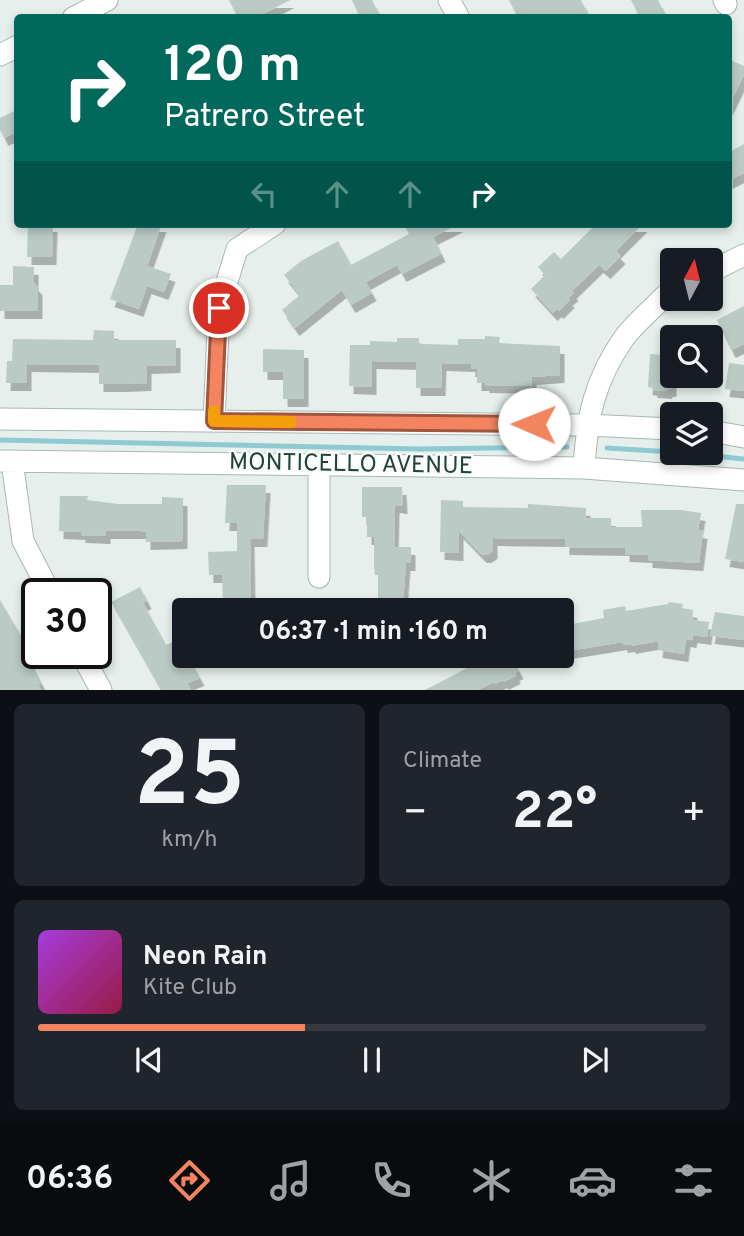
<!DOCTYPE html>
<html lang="en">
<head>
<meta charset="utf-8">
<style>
	:root { --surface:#171b24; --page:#20242c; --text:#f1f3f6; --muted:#9ea1a6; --line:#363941; --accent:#f4845f }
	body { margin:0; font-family:Overpass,sans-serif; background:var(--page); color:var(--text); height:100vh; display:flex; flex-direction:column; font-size:26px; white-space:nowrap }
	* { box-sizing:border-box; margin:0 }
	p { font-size:23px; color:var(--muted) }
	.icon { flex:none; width:38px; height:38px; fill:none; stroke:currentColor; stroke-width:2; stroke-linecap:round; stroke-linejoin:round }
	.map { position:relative; height:690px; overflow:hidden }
	.drawer { display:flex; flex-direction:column; gap:14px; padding:14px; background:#0d0f14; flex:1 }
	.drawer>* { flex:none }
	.hud { position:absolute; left:14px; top:14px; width:718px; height:214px; border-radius:7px; box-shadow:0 4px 10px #0003; background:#00695c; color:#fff; overflow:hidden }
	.needle { width:46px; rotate:7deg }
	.buttons { position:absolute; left:660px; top:248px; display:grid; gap:14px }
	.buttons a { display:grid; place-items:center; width:63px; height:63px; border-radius:7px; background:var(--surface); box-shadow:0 4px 10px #0003; font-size:35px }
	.speed { position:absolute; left:21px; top:578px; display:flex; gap:14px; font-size:35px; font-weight:700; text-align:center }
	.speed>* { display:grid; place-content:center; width:91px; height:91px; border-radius:50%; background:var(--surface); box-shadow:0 4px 10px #0003; line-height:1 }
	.speed .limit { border:4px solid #111; border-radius:10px; background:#fff; color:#111 }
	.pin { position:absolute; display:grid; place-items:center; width:60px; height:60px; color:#fff; margin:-30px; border:4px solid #fff; border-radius:50%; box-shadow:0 2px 7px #0007 }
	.me { position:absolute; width:77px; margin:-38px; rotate:271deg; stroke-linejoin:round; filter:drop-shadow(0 0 5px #0008) }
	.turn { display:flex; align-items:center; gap:24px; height:147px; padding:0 35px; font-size:32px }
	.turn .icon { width:91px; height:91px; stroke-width:2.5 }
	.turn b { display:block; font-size:49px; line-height:60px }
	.lanes { display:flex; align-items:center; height:66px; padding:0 35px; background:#0003; justify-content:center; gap:35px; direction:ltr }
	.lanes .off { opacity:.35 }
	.big { font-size:52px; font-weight:700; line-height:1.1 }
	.drawer .tile { flex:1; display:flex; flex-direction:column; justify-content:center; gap:10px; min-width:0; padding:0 24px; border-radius:10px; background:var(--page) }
	.drawer .dial { align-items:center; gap:0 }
	.dial b { font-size:91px; line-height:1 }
	.song { display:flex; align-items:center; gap:21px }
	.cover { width:84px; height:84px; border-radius:10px; background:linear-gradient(135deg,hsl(280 70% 55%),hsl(340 70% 35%)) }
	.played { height:7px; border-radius:4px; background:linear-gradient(90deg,var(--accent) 40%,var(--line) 40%) }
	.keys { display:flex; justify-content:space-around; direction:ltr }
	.heat { display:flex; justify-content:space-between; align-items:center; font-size:38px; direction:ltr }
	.drawer .tiles { flex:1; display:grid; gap:14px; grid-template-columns:1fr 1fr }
	.tile:last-child { grid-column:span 2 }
	.trip { position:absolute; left:172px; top:598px; width:402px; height:70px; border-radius:7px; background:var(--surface); box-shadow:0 4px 10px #0003; font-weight:700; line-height:70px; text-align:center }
	.dock { display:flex; height:112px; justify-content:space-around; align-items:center; background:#090b0e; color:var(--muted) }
	.dock .icon { width:49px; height:49px }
	.dock .active { color:var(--accent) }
	.dock b { font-size:32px; color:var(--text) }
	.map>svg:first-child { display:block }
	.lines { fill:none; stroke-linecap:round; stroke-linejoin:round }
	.stream { stroke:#8ec9d4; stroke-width:5 }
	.building { fill:#bbcac4; filter:url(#shadow) }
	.minor-casing { stroke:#a8b8b2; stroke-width:23 }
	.minor { stroke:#fff; stroke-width:21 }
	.route-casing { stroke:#9f563e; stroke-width:18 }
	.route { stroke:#f4845f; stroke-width:12 }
	.slow { stroke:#f59e0b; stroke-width:12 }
	.labels { text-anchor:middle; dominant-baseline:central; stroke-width:5; stroke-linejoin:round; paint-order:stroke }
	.street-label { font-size:24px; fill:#24423a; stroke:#f7fbf9 }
</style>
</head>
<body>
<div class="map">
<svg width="744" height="690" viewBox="0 0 744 690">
	<defs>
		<filter id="shadow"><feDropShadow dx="4.5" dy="8" stdDeviation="0" flood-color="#0004"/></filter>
	</defs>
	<rect width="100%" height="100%" fill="#e6efeb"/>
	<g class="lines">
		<path class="stream" d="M0 440 420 449 567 447
			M607 448 672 452
			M685 453 744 459"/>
	</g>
	<path class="building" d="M229 0H290L255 18H238Z
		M352 0H372L381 18H360Z
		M509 0H581L590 18H518Z
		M631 0H658L667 18H640Z
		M728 59 744 66V75L728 108Z
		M18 109V131L4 138 0 130V118Z
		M744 144V173L728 181V153Z
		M28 224H53L52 257H27Z
		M138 224H162L147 266 171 274 164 292 147 286 139 309 110 299Z
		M404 224H459L433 237 441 254 402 274 397 265 366 282 372 293 351 305 342 290 295 328 282 310 300 295 284 275 301 261 338 241 351 265 409 234Z
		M596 224H643L616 251 621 256 606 271 599 265 572 291 574 293 568 298 570 300 559 311 557 309 553 313 531 289 545 275 538 267 554 252 561 259Z
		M13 266 34 267V283L38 287V311H0V285H13Z
		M744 306V344L731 350 717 320Z
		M94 330 114 331V340H176V365L147 366V383L120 384H99V365L27 364V383H6L7 361H12L13 339 93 340Z
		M485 336 500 337 499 343 560 346V375L532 377V386L485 385V383H477V369H471V364L442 363 441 388H416V362L372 361V387L349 386 350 345H370V341L397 342V338H419V343L424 344 458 345V339H485Z
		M263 349 304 350V399H283V372H263Z
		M650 354 664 355V360H672V389H668V391L653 390V388L648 387Z
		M729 363 744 365V391L725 389Z
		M227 485H266L263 539H250L251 600 223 602 222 575H209L208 552 237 551V523H225Z
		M362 487H402L403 506 395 505 394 547H411V563H406L403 602H378V575H375L374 567V537H367V517H362Z
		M60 496H88L87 500 118 504H162V497L183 498V541L146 542V532L141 531H106V536L81 535V532L59 531Z
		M441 500 463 501V507L528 508V504L586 508V518H611V527H642L641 510H681L701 513 698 530 703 531 699 563 648 560V555L625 554V548L565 547V539L493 538V551L487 555H482L459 531V553L440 552Z
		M736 504H744V562L725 559Z
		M140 587 147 601 143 603 166 645 179 639 184 647V656H188L200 678 187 683 191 690H161L111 602Z
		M0 600 26 644 27 647 24 649 41 683 38 685 41 690H0Z
		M669 602 683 604 682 608 693 610 692 620 709 622 707 637 693 635 692 640 686 639 684 654 658 650 659 641 631 646V644L623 645V642L562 652V626L604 618 603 610 625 606 626 611 668 604Z
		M715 612 744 616V640L710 636Z
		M490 656H511L519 671 515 673 516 676 504 682 503 680 495 684 494 682 478 690H425Z"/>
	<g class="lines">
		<defs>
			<path id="minor" d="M449 0 459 18
				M724 0 726 4
				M73 18 107 0
				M0 55 18 46
				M710 272 744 255
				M0 419 587 425 672 429
				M214 421 219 308 237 249 275 224
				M710 431 744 437
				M0 461 584 468 744 480
				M12 461 23 541 50 593
				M319 465V577
				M584 468C587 417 594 381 624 338 635 323 652 309 666 295L672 292
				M81 653 101 690"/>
		</defs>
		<use href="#minor" class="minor-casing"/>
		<use href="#minor" class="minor"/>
	</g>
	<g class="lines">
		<defs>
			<path id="route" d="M219 308 214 421 534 424"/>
		</defs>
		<use href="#route" class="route-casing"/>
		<use href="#route" class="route"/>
		<path class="slow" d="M214 411V421L291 422"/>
	</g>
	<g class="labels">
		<g class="street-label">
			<text transform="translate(351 465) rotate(1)">MONTICELLO AVENUE</text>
		</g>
	</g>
</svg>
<div class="buttons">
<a><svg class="needle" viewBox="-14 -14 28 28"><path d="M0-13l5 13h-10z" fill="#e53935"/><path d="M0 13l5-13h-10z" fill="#9ea1a6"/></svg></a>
<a><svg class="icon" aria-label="search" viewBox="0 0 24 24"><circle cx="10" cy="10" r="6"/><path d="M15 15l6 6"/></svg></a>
<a><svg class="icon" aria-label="layers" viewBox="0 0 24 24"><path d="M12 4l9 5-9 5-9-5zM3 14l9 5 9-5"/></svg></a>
</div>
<div class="speed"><div class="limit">30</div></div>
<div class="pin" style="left:219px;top:308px;background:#d93025"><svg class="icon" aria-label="arrive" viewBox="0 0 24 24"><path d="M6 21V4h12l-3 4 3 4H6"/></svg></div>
<svg class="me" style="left:534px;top:424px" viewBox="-20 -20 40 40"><circle r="19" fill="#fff"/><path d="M0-13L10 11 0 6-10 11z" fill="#f4845f"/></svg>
<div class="trip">06:37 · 1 min · 160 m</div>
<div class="hud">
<div class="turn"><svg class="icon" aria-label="right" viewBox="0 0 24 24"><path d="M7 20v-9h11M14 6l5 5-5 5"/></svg><div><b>120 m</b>Patrero Street</div></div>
<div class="lanes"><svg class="icon off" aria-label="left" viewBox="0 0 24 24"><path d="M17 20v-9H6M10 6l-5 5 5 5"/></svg><svg class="icon off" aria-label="ahead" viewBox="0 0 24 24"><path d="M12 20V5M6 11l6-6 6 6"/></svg><svg class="icon off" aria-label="ahead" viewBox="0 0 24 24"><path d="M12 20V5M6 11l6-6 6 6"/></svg><svg class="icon" aria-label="right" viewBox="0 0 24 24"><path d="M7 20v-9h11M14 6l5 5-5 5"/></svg></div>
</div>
</div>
<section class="drawer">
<div class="tiles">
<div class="tile dial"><b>25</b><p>km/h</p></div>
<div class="tile"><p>Climate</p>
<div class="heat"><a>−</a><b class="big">22°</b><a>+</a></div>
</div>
<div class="tile">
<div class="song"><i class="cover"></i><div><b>Neon Rain</b><p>Kite Club</p></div></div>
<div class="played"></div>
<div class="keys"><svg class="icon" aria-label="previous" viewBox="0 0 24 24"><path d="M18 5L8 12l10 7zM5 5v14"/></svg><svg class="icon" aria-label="pause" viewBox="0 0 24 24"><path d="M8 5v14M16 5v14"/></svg><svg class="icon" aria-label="next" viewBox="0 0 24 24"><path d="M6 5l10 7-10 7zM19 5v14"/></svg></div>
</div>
</div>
</section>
<nav class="dock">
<b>06:36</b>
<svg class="icon active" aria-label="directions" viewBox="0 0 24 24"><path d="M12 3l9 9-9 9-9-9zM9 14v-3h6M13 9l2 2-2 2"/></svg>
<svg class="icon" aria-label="music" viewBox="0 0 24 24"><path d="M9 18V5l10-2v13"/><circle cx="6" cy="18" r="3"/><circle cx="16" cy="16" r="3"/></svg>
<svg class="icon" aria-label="phone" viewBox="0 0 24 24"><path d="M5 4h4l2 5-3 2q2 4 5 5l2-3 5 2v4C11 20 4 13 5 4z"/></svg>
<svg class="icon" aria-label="climate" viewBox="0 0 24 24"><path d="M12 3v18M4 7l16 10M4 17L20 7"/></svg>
<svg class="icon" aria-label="car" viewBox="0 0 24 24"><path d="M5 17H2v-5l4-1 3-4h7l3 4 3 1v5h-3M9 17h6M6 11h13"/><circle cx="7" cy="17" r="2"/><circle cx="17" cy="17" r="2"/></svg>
<svg class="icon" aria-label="filters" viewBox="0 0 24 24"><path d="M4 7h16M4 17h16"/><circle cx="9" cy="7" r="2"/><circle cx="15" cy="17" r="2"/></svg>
</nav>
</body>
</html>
